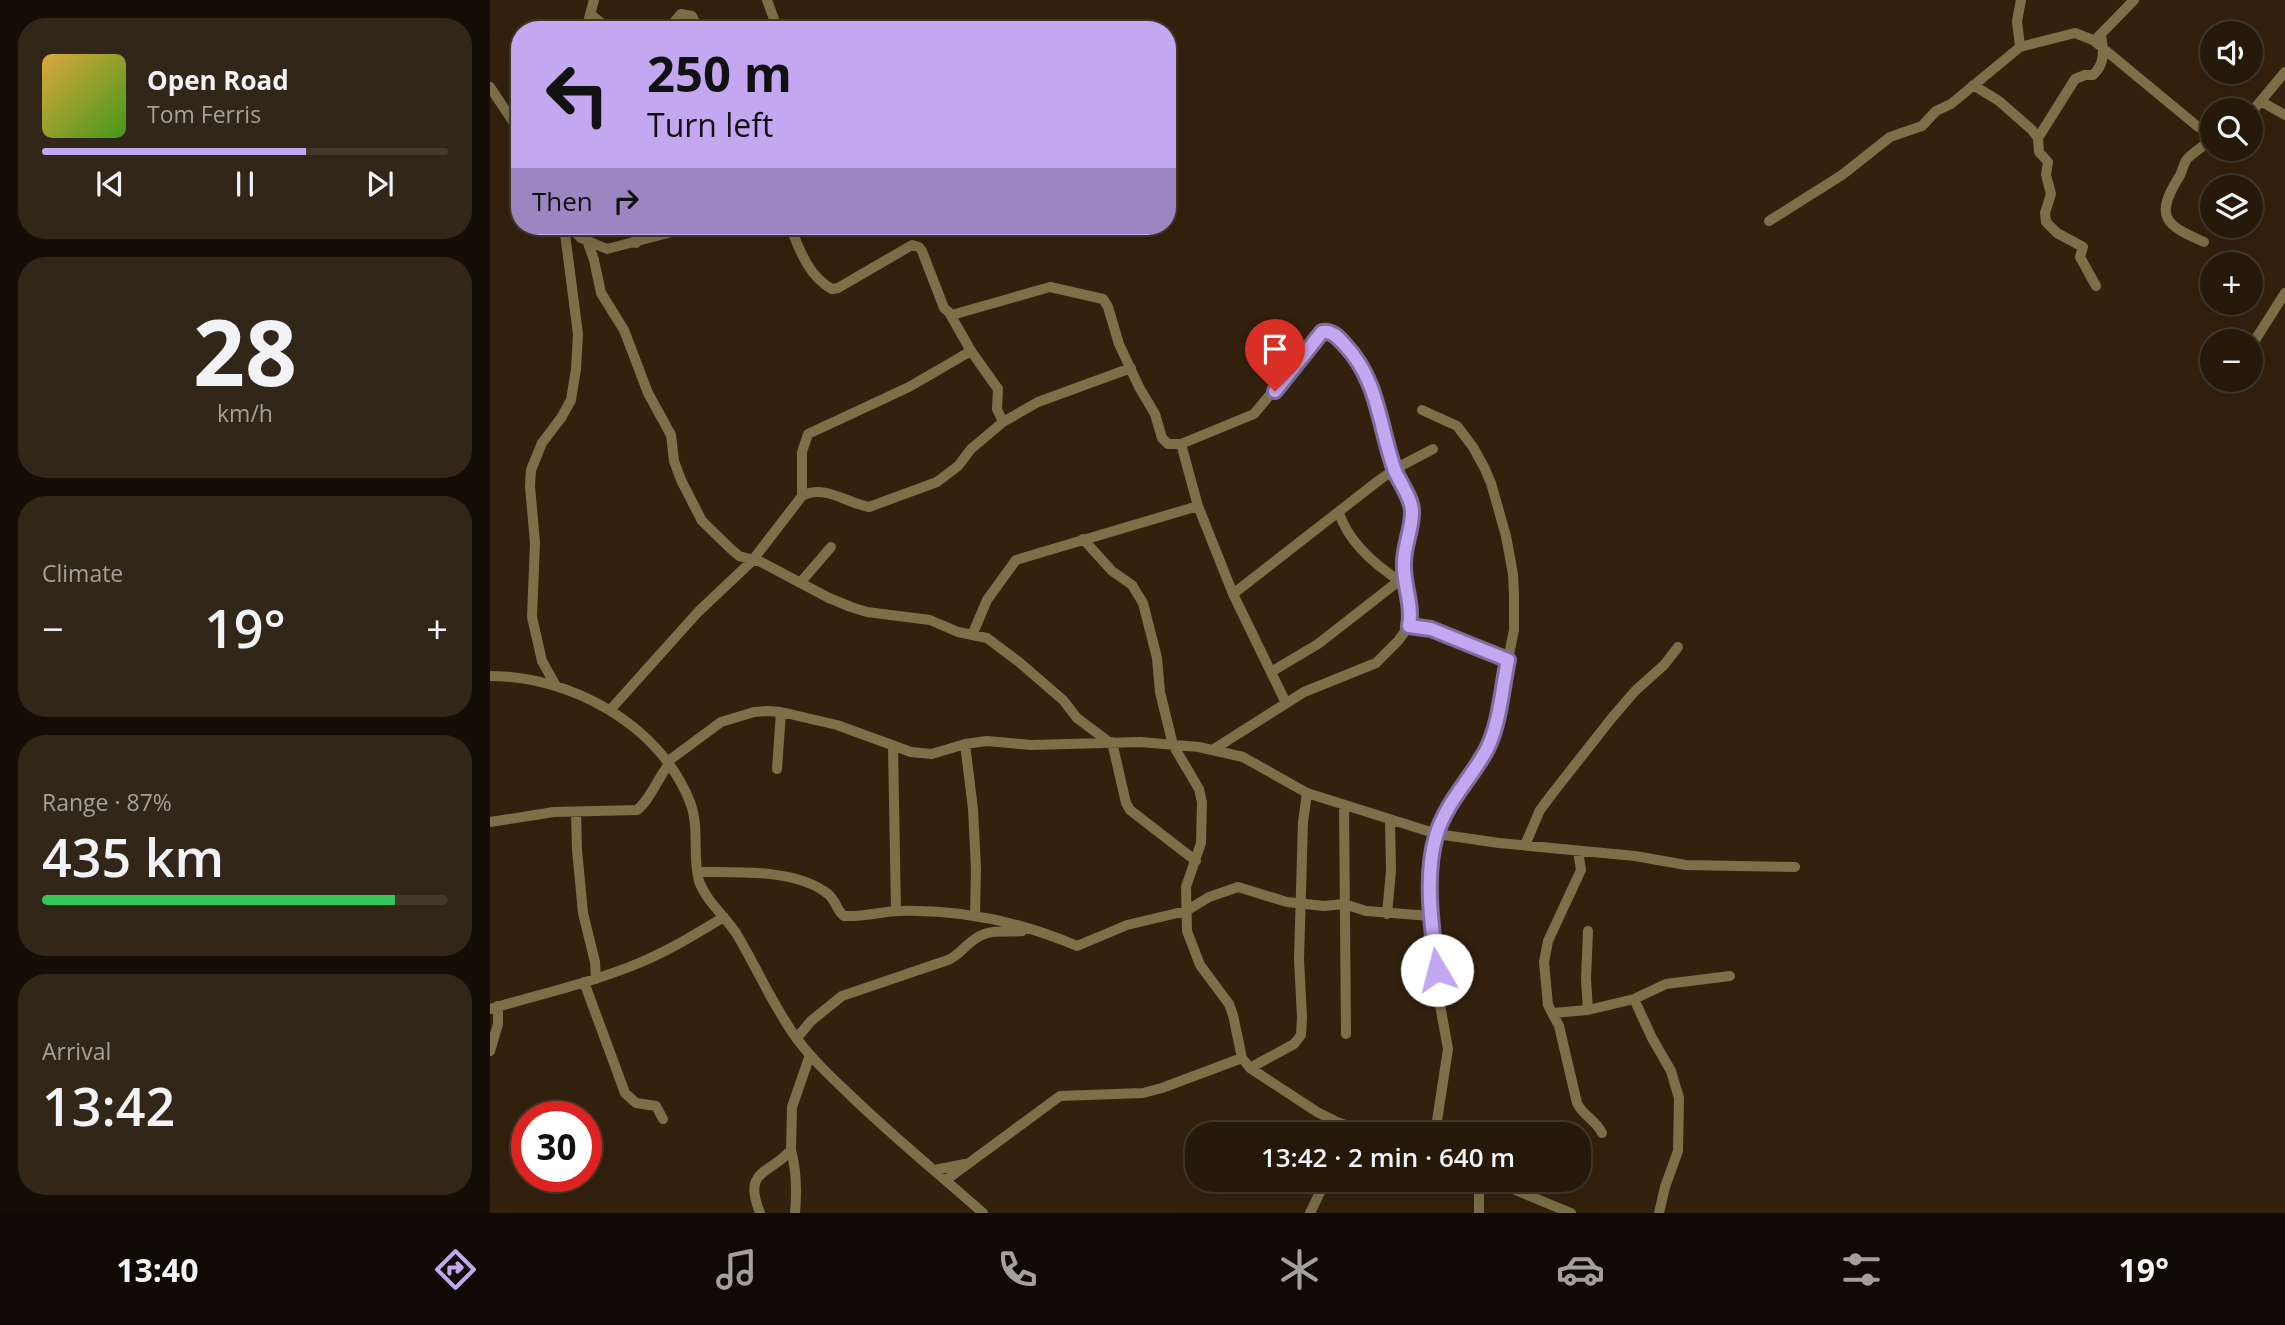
<!DOCTYPE html>
<html lang="en">
<head>
<meta charset="utf-8">
<style>
	:root { --surface:#26190a; --page:#322618; --text:#f1f3f6; --muted:#a4a09c; --line:#42382b; --accent:#c4a7f1 }
	body { margin:0; font-family:"Open Sans",sans-serif; background:var(--page); color:var(--text); height:100vh; display:flex; flex-direction:column; font-size:26px; white-space:nowrap }
	* { box-sizing:border-box; margin:0 }
	p { font-size:23px; color:var(--muted) }
	.icon { flex:none; width:38px; height:38px; fill:none; stroke:currentColor; stroke-width:2; stroke-linecap:round; stroke-linejoin:round }
	.map { position:relative; flex:1; overflow:hidden }
	.drawer { display:flex; flex-direction:column; gap:18px; padding:18px; background:#150e06; width:490px }
	.drawer>* { flex:none }
	.banner { position:absolute; left:21px; top:21px; width:665px; height:214px; border-radius:28px; box-shadow:0 7px 28px #0002,0 0 0 2px var(--line); background:#c4a7f1; color:#111; overflow:hidden }
	.controls { position:absolute; left:1710px; top:21px; display:grid; gap:14px }
	.controls a { display:grid; place-items:center; width:63px; height:63px; border-radius:50%; background:var(--surface); box-shadow:0 7px 28px #0002,0 0 0 2px var(--line); font-size:35px }
	.speed { position:absolute; left:21px; top:1101px; display:flex; gap:14px; font-size:35px; font-weight:700; text-align:center }
	.speed>* { display:grid; place-content:center; width:91px; height:91px; border-radius:50%; background:var(--surface); box-shadow:0 7px 28px #0002,0 0 0 2px var(--line); line-height:1 }
	.speed .limit { border:10px solid #d22; background:#fff; color:#111 }
	.pin { position:absolute; display:grid; place-items:center; width:60px; height:60px; color:#fff; margin:-72px -30px; border-radius:50% 50% 50% 0; rotate:-45deg; box-shadow:0 0 7px #0007 }
	.pin .icon { rotate:45deg }
	.me { position:absolute; width:77px; margin:-38px; rotate:352deg; stroke-linejoin:round; filter:drop-shadow(0 0 5px #0008) }
	.turn { display:flex; align-items:center; gap:24px; height:147px; padding:0 21px; font-size:32px }
	.turn .icon { width:91px; height:91px; stroke-width:2.5 }
	.turn b { display:block; font-size:49px; line-height:60px }
	.then { display:flex; align-items:center; height:66px; padding:0 21px; background:#0003; gap:14px; font-size:26px }
	.big { font-size:52px; font-weight:600; line-height:1.1 }
	.drawer .tile { flex:1; display:flex; flex-direction:column; justify-content:center; gap:10px; min-width:0; padding:0 24px; border-radius:28px; background:var(--page) }
	.drawer .dial { align-items:center; gap:0 }
	.dial b { font-size:91px; line-height:1 }
	.song { display:flex; align-items:center; gap:21px }
	.cover { width:84px; height:84px; border-radius:10px; background:linear-gradient(135deg,hsl(40 70% 55%),hsl(100 70% 35%)) }
	.played { height:7px; border-radius:4px; background:linear-gradient(90deg,var(--accent) 65%,var(--line) 65%) }
	.keys { display:flex; justify-content:space-around; direction:ltr }
	.heat { display:flex; justify-content:space-between; align-items:center; font-size:38px; direction:ltr }
	.charge { height:10px; border-radius:5px; background:linear-gradient(90deg,#34c759 87%,var(--line) 0) }
	.trip { position:absolute; left:695px; top:1122px; width:406px; height:70px; border-radius:28px; background:var(--surface); box-shadow:0 7px 28px #0002,0 0 0 2px var(--line); font-weight:600; line-height:70px; text-align:center }
	.dock { display:flex; height:112px; justify-content:space-around; align-items:center; background:#0f0a04; color:var(--muted) }
	.dock .icon { width:49px; height:49px }
	.dock .current { color:var(--accent) }
	.dock b { font-size:32px; color:var(--text) }
	main { display:flex; flex:1; min-height:0 }
	.map>svg:first-child { display:block }
	.lines { fill:none; stroke-linecap:round; stroke-linejoin:round }
	.street { stroke:#7d7048; stroke-width:10 }
	.route-casing { stroke:#7f6d9d; stroke-width:18 }
	.route { stroke:#c4a7f1; stroke-width:12 }
</style>
</head>
<body>
<main>
<section class="drawer">
<div class="tile">
<div class="song"><i class="cover"></i><div><b>Open Road</b><p>Tom Ferris</p></div></div>
<div class="played"></div>
<div class="keys"><svg class="icon" aria-label="previous" viewBox="0 0 24 24"><path d="M18 5L8 12l10 7zM5 5v14"/></svg><svg class="icon" aria-label="pause" viewBox="0 0 24 24"><path d="M8 5v14M16 5v14"/></svg><svg class="icon" aria-label="next" viewBox="0 0 24 24"><path d="M6 5l10 7-10 7zM19 5v14"/></svg></div>
</div>
<div class="tile dial"><b>28</b><p>km/h</p></div>
<div class="tile"><p>Climate</p>
<div class="heat"><a>−</a><b class="big">19°</b><a>+</a></div>
</div>
<div class="tile"><p>Range · 87%</p><b class="big">435 km</b><div class="charge"></div></div>
<div class="tile"><p>Arrival</p><b class="big">13:42</b></div>
</section>
<div class="map">
<svg width="1795" height="1213" viewBox="0 0 1795 1213">
	<rect width="100%" height="100%" fill="#33210d"/>
	<g class="lines">
		<path class="street" d="M277 0 288 30
			M100 14 120 30
			M99 30 98 22 104 0
			M177 30 191 14 202 16 209 30
			M1608 37 1644 0
			M1530 47 1527 21 1531 0
			M1483 85 1509 101 1542 130 1548 138 1549 152 1558 162 1556 175 1561 194 1555 213 1556 222 1567 233 1593 247 1590 257 1606 286
			M0 87 30 132
			M1772 102 1795 115
			M1760 114 1795 72
			M1548 138 1585 79 1595 75H1603C1615 64 1614 51 1611 36
			M1279 221 1352 175 1400 137 1432 126 1446 111 1461 104 1530 47 1585 33 1603 40 1707 126 1722 134
			M80 226 91 238 117 249 205 226
			M300 226C309 249 319 277 342 289L348 288 422 245 429 247 432 251 454 308 462 315 560 287 613 299 618 307 629 344 649 387 665 414 672 438 678 444H691L764 414 832 332 837 331 852 341 864 355 875 373 890 411 905 469 921 505 922 516 913 565 921 610 919 626 908 641 886 663 814 692 724 749
			M1714 242C1675 225 1664 217 1689 177 1693 171 1693 162 1699 157 1710 147 1713 149 1721 134
			M98 243 104 260 111 293 134 330 158 393 181 435 184 461 191 480 212 521 242 550 249 556 271 562 339 598 361 607 377 612 440 620 468 632 497 638 529 662 573 700 587 718 619 742
			M146 243 147 226
			M460 314 481 351 508 389 507 409 513 422
			M1760 348 1795 293
			M1738 383 1741 380
			M932 410 967 426 983 447 994 467 1001 483 1016 536 1023 574 1024 595V630L1004 729 990 761 954 815 943 850 942 933 950 1005 958 1049 945 1134
			M691 444 708 506 743 594 796 703
			M312 496V452L318 434 419 387 481 351
			M849 513C859 543 886 566 913 583
			M593 539 622 571 642 585 653 603 667 658 670 692 683 745 709 789 712 802 711 843 696 887 697 931 710 965 739 1004 743 1015 752 1058 760 1068 827 1112 847 1122 880 1134
			M310 583 341 547
			M743 594 888 481 905 469 943 449
			M919 626 941 629 1018 660
			M483 633 497 600 526 560 708 506
			M781 672 828 644 910 580
			M0 676C81 676 169 724 200 802 210 828 202 856 209 881 216 901 235 916 246 933 267 968 283 1006 307 1039 322 1059 340 1076 358 1093 401 1135 448 1173 493 1213
			M66 686 52 661 42 617 45 543 40 486 41 470 52 443 71 418 81 400 86 369 88 334 74 226
			M121 709 208 612 262 561 312 496C335 484 356 503 379 507L447 482 468 466 481 449 513 422 548 402 641 368
			M622 742 636 803 640 810 706 861
			M475 744 483 809 486 869 485 916
			M403 746 406 911
			M177 762 231 722 264 712 277 711 291 712 347 725 421 752 442 754 475 744 497 741 541 745 650 742 709 747 753 757 817 793 947 834 1009 843 1145 856 1196 865 1305 867
			M287 769 291 712
			M854 805 856 1034
			M86 812 87 850 93 913 105 962 106 979
			M0 822 64 812 147 810C160 800 168 778 179 764
			M1035 845 1050 810 1062 794 1121 719 1145 691 1174 665 1188 647
			M1088 851 1091 870 1058 941 1054 962 1058 1005 1069 1026 1087 1103C1093 1116 1106 1120 1112 1133
			M208 872C247 872 307 869 338 894 346 900 346 910 354 916 372 917 390 912 408 911 469 909 531 922 587 946L637 925 696 911 719 897 748 887 797 902 834 906 854 904 876 911 941 916
			M897 914 901 871 900 821
			M1098 931 1096 979 1098 1010
			M94 982 135 1093 146 1103 166 1106 173 1119
			M1144 999 1162 1038 1181 1071 1189 1098 1188 1151 1175 1187 1169 1213
			M0 1009C50 994 101 983 149 963 178 951 206 934 234 917
			M1063 1013 1098 1010 1144 999 1176 984 1240 976
			M307 1038 321 1021 352 996 458 960C468 956 473 948 481 942 499 927 512 933 532 931
			M0 1051 8 1024V1006
			M760 1068 804 1044 811 1035 812 1017 809 959 813 822 817 793
			M301 1150C307 1172 307 1191 305 1213
			M445 1170 475 1164
			M456 1180 570 1096 653 1093 672 1088 752 1058
			M989 1180V1213
			M1001 1180 1081 1213
			M270 1213C252 1168 280 1175 301 1150L302 1107 320 1055
			M820 1213 836 1180"/>
	</g>
	<g class="lines">
		<defs>
			<path id="route" d="M785 391 832 332C841 330 848 337 854 344 889 380 889 427 905 471 910 483 921 497 922 510 923 527 914 545 914 563 913 585 923 603 919 626L941 629 1018 660C1012 688 1010 723 997 749 981 779 956 802 946 836 934 877 942 928 947 970"/>
		</defs>
		<use href="#route" class="route-casing"/>
		<use href="#route" class="route"/>
	</g>
</svg>
<div class="controls">
<a><svg class="icon" aria-label="sound" viewBox="0 0 24 24"><path d="M4 9h4l5-4v14l-5-4H4zM17 9q2 3 0 6"/></svg></a>
<a><svg class="icon" aria-label="search" viewBox="0 0 24 24"><circle cx="10" cy="10" r="6"/><path d="M15 15l6 6"/></svg></a>
<a><svg class="icon" aria-label="layers" viewBox="0 0 24 24"><path d="M12 4l9 5-9 5-9-5zM3 14l9 5 9-5"/></svg></a>
<a>+</a>
<a>−</a>
</div>
<div class="speed"><div class="limit">30</div></div>
<div class="pin" style="left:785px;top:391px;background:#d93025"><svg class="icon" aria-label="arrive" viewBox="0 0 24 24"><path d="M6 21V4h12l-3 4 3 4H6"/></svg></div>
<svg class="me" style="left:947px;top:970px" viewBox="-20 -20 40 40"><circle r="19" fill="#fff"/><path d="M0-13L10 11 0 6-10 11z" fill="#c4a7f1"/></svg>
<div class="trip">13:42 · 2 min · 640 m</div>
<div class="banner">
<div class="turn"><svg class="icon" aria-label="left" viewBox="0 0 24 24"><path d="M17 20v-9H6M10 6l-5 5 5 5"/></svg><div><b>250 m</b>Turn left</div></div>
<div class="then">Then<svg class="icon" aria-label="right" viewBox="0 0 24 24"><path d="M7 20v-9h11M14 6l5 5-5 5"/></svg></div>
</div>
</div>
</main>
<nav class="dock">
<b>13:40</b>
<svg class="icon current" aria-label="directions" viewBox="0 0 24 24"><path d="M12 3l9 9-9 9-9-9zM9 14v-3h6M13 9l2 2-2 2"/></svg>
<svg class="icon" aria-label="music" viewBox="0 0 24 24"><path d="M9 18V5l10-2v13"/><circle cx="6" cy="18" r="3"/><circle cx="16" cy="16" r="3"/></svg>
<svg class="icon" aria-label="phone" viewBox="0 0 24 24"><path d="M5 4h4l2 5-3 2q2 4 5 5l2-3 5 2v4C11 20 4 13 5 4z"/></svg>
<svg class="icon" aria-label="climate" viewBox="0 0 24 24"><path d="M12 3v18M4 7l16 10M4 17L20 7"/></svg>
<svg class="icon" aria-label="car" viewBox="0 0 24 24"><path d="M5 17H2v-5l4-1 3-4h7l3 4 3 1v5h-3M9 17h6M6 11h13"/><circle cx="7" cy="17" r="2"/><circle cx="17" cy="17" r="2"/></svg>
<svg class="icon" aria-label="filters" viewBox="0 0 24 24"><path d="M4 7h16M4 17h16"/><circle cx="9" cy="7" r="2"/><circle cx="15" cy="17" r="2"/></svg>
<b>19°</b>
</nav>
</body>
</html>
